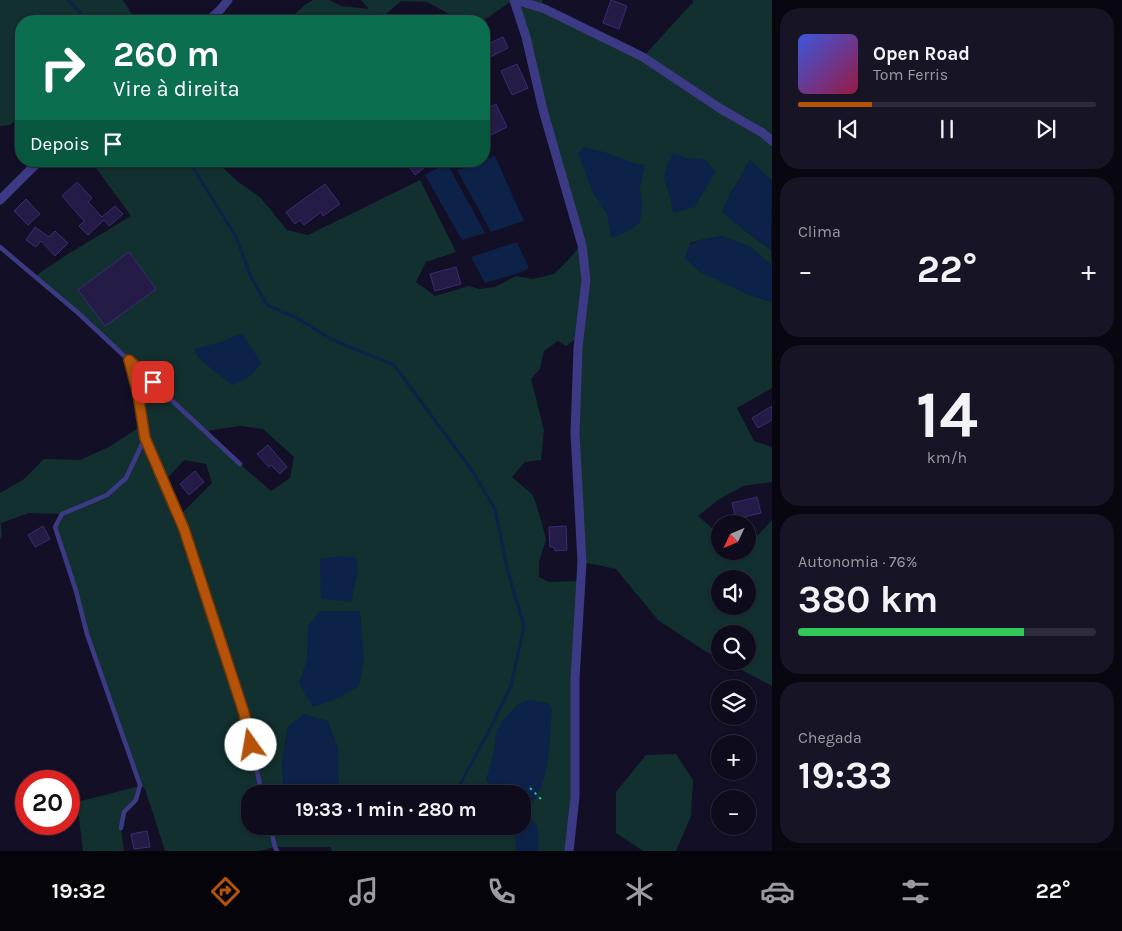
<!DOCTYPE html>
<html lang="pt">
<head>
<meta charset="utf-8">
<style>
	:root { --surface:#0e0b1c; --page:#171425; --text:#f1f3f6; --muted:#9b9ba3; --line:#2e2b3b; --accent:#b45309 }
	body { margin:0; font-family:Karla,sans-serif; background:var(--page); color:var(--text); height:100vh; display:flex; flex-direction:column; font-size:19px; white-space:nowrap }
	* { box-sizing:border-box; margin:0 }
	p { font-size:16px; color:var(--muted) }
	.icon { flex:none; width:28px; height:28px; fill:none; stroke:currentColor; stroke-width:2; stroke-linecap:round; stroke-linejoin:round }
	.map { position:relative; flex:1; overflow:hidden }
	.side { display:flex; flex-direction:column; gap:8px; padding:8px; background:#08060f; width:350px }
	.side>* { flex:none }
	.top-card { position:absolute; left:15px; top:15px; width:475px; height:152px; border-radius:20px; box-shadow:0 1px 4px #0004,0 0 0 1px var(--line); background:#0b6e4f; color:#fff; overflow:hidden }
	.needle { width:32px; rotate:226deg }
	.buttons { position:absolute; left:711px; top:515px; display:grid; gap:10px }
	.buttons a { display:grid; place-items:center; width:45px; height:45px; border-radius:50%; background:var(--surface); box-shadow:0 1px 4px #0004,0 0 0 1px var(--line); font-size:25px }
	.speed { position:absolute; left:15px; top:770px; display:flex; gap:10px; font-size:25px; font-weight:700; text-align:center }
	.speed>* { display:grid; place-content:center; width:65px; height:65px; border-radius:50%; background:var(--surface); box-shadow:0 1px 4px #0004,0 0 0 1px var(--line); line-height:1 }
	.speed .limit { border:8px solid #d22; background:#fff; color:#111 }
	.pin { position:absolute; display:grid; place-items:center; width:42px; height:42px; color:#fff; margin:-21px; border-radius:10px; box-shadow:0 2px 8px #0006 }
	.me { position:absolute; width:55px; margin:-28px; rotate:347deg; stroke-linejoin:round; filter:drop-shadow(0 0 4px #0008) }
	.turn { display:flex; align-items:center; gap:18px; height:105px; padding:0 15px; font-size:22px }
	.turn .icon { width:65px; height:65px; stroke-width:2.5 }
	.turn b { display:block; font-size:35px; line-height:42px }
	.then { display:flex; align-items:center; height:48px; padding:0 15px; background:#0003; gap:10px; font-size:19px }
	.big { font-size:38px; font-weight:700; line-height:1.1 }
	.side .card { flex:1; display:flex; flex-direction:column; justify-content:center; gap:8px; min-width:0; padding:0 18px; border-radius:20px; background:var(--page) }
	.side .dial { align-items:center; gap:0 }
	.dial b { font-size:65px; line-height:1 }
	.song { display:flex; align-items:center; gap:15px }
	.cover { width:60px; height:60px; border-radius:8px; background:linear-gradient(135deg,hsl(230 70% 55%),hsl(340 70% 35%)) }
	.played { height:5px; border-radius:2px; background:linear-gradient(90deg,var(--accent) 25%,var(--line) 25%) }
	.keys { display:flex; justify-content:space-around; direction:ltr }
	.heat { display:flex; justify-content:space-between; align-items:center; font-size:28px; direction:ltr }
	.charge { height:8px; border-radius:4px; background:linear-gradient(90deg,#34c759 76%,var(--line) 0) }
	.trip { position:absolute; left:241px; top:785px; width:290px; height:50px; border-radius:20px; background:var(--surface); box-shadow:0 1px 4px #0004,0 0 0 1px var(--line); font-weight:700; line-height:50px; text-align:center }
	.menu { display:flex; height:80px; justify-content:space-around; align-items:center; background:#06040b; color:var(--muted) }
	.menu .icon { width:35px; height:35px }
	.menu .current { color:var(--accent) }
	.menu b { font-size:22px; color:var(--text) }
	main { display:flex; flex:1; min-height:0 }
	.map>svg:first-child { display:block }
	.green { fill:#12302f; fill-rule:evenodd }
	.water { fill:#0c2248 }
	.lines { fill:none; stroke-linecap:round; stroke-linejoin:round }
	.stream { stroke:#0c2248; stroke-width:3 }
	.building { fill:#241b47; stroke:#3b2d73 }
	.path { stroke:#2fb8b0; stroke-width:2; stroke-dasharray:2.5 4; stroke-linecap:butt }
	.lane { stroke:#3d3a85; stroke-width:4.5 }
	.street { stroke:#3d3a85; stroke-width:9 }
	.route-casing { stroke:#753606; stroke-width:12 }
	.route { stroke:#b45309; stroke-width:9 }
</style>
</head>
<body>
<main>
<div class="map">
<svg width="772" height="851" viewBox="0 0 772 851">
	<rect width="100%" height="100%" fill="#130f26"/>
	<path class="green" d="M0 0H123L135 19 138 21H21V116L10 125 0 126Z
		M313 0H329L342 6 369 9 361 0H513L483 21H462L427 2 401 1 378 21H287L306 4Z
		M514 0H542L545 9 643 57 693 2V0H772V181L750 160 739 180 729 195 734 222 771 250 772 266 750 247 722 236 701 240 690 243 747 294 772 302V388L737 408 754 441 772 447V482L743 486 718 500 698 516 720 535V551H748V536H757L772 520V686L725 661H748V634H720V659L705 651 658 620 616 569 582 562 575 433 579 337 566 346 558 341 544 351 540 369 531 379 544 430 541 460 525 462 512 477 533 495 541 520 546 540 539 562V577L549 582 581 581 569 851H332L330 847H275L259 851H165L145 789 141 786 136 800 124 812 121 828 124 851H83L77 802 140 786 87 634 55 527 62 514 29 513 1 523 2 536 0 539V493L24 479 44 459 80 460 109 447 143 425 129 360 35 276 68 254 131 216 91 161H216L237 181 260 197 287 230 308 235 420 180 456 252 426 262 416 282 435 296 469 286 479 289 495 287 516 276 533 279 554 274 570 258 581 245ZM240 426 263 429 294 457 290 478 271 491 240 464 206 431ZM184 460 206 464 212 483 179 516 164 482ZM720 579H748V606H720ZM288 726 339 782 329 794H522V826H250V794H291L284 792 282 763Z
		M676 754 693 780 691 816 676 851H643L616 833V792L646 755Z"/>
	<path class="water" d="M414 13 426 21H402L407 16Z
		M584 147 604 152 637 164 645 165 640 187 642 207 640 222 629 231 611 238 607 214 593 193 578 153Z
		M673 153 686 158 705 159 715 172 695 207 673 213 670 197 664 178 666 167Z
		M495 156 524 221 491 232 457 170Z
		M750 160 772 181 771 250 734 222 722 212 729 195 739 180Z
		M447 163 485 233 462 240 425 175Z
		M722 236 750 247 772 266V302L747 294 700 272 685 258 690 244 701 240Z
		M517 242 529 268 522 272 485 283 471 257Z
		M242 333 261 363 252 375 233 385 215 372 198 357 194 349 221 342Z
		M339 556 356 557 358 571 351 602 321 599 320 559Z
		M320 611H360L364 658 359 686 334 700 313 707 299 683 307 660 308 626Z
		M529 700 548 703 552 709C549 742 551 780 530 806L523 807 522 794H497L486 780 494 751 496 733 503 720 518 704Z
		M304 714 328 721 338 748 339 782 329 794H291L284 792 282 763 288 726Z
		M523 817C541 817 539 837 538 851H516L515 837 517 826H522Z"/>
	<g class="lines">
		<path class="stream" d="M68 0 89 21
			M189 161 236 237 251 277 267 305 295 317 333 340 394 365 471 469 495 509 508 572 524 626 511 686 491 727 455 794"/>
	</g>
	<path class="building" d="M611 0 627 6 619 29 603 23Z
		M503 37 508 48 484 60V46Z
		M517 64 528 88 512 95 501 71Z
		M484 98 490 107 496 104 507 127 491 135 484 121Z
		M405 161H419L424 168 415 175Z
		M77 182 92 198 88 202 102 217 115 206 123 214 109 226 104 220 88 235 79 226 84 221 62 196Z
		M325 184 340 204 323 216 321 212 304 225 300 220 295 224 286 212Z
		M26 199 40 214 28 225 14 211Z
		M35 227 49 237 55 231 68 243 55 256 41 241 36 247 26 240Z
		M129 252 156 289 105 326 78 290Z
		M456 267 461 284 435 291 430 274Z
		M772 406V420L758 428 752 418Z
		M268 445 287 467 280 474 271 465 269 467 257 454Z
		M195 471 204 482 189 495 180 484Z
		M757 497 761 513 736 519 732 503Z
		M43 526 50 539 35 547 28 535Z
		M566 526 567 550 555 551 554 547H550L549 527Z
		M147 831 150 847 134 849 131 834Z"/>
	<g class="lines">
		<path class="path" d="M530 788 541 799"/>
		<path class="lane" d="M0 247 77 312 240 464
			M129 360 138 394 145 438 185 529 244 713 262 794
			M270 826 275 847 277 851
			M121 828 124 812 136 800 140 785 87 634 76 591 55 527 62 514 107 495 126 478 145 438"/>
		<path class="street" d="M514 0 526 37 543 110 582 245 586 280 578 348 575 433 582 562 575 679V797L569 851
			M516 0 545 9 643 57 721 109 763 133 772 141
			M208 21 220 10 228 0
			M0 200 39 161"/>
	</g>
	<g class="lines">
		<defs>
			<path id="route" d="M153 382 129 360 138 394 145 438 184 529 244 713 251 745"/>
		</defs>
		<use href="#route" class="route-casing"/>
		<use href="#route" class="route"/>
	</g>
</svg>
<div class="buttons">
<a><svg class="needle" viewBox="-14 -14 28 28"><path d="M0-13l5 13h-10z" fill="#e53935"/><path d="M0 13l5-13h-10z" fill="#9b9ba3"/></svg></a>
<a><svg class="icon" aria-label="sound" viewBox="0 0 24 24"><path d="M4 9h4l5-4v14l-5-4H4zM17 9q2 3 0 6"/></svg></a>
<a><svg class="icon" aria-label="search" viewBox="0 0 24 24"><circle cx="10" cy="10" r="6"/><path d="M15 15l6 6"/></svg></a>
<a><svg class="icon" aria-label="layers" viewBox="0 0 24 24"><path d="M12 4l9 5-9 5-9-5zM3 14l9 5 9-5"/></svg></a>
<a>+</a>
<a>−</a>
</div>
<div class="speed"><div class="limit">20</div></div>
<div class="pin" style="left:153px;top:382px;background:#d93025"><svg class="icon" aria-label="arrive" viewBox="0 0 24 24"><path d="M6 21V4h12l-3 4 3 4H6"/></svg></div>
<svg class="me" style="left:251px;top:745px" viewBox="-20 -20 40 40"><circle r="19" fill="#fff"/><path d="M0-13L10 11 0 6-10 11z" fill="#b45309"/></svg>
<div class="trip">19:33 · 1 min · 280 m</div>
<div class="top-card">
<div class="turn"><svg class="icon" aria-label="right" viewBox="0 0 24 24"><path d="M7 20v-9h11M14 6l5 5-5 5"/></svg><div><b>260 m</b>Vire à direita</div></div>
<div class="then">Depois<svg class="icon" aria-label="arrive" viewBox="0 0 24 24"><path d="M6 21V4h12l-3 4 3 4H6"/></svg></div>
</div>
</div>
<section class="side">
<div class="card">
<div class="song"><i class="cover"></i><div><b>Open Road</b><p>Tom Ferris</p></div></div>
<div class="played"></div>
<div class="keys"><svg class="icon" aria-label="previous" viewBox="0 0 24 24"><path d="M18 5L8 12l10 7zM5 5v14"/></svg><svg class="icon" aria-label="pause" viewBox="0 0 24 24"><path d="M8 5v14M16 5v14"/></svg><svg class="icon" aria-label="next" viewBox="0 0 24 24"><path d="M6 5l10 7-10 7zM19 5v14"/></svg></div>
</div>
<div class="card"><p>Clima</p>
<div class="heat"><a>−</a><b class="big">22°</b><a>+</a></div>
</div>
<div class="card dial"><b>14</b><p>km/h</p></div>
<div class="card"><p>Autonomia · 76%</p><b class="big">380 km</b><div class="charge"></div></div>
<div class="card"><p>Chegada</p><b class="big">19:33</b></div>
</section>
</main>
<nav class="menu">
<b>19:32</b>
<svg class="icon current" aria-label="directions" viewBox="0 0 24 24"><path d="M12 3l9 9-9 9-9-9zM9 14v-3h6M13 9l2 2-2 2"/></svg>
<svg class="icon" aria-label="music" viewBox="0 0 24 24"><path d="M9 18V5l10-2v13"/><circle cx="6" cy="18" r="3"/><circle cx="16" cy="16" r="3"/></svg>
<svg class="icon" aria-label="phone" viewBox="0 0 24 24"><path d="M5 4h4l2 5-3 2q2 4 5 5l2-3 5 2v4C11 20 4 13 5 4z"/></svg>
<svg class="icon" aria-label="climate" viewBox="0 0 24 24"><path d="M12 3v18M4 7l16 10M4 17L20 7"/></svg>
<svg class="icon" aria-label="car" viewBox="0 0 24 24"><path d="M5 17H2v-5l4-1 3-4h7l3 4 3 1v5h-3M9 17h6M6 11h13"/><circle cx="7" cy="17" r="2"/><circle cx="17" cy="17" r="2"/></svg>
<svg class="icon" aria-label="filters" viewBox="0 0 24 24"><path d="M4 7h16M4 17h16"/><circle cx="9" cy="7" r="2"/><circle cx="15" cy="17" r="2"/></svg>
<b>22°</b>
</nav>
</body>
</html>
